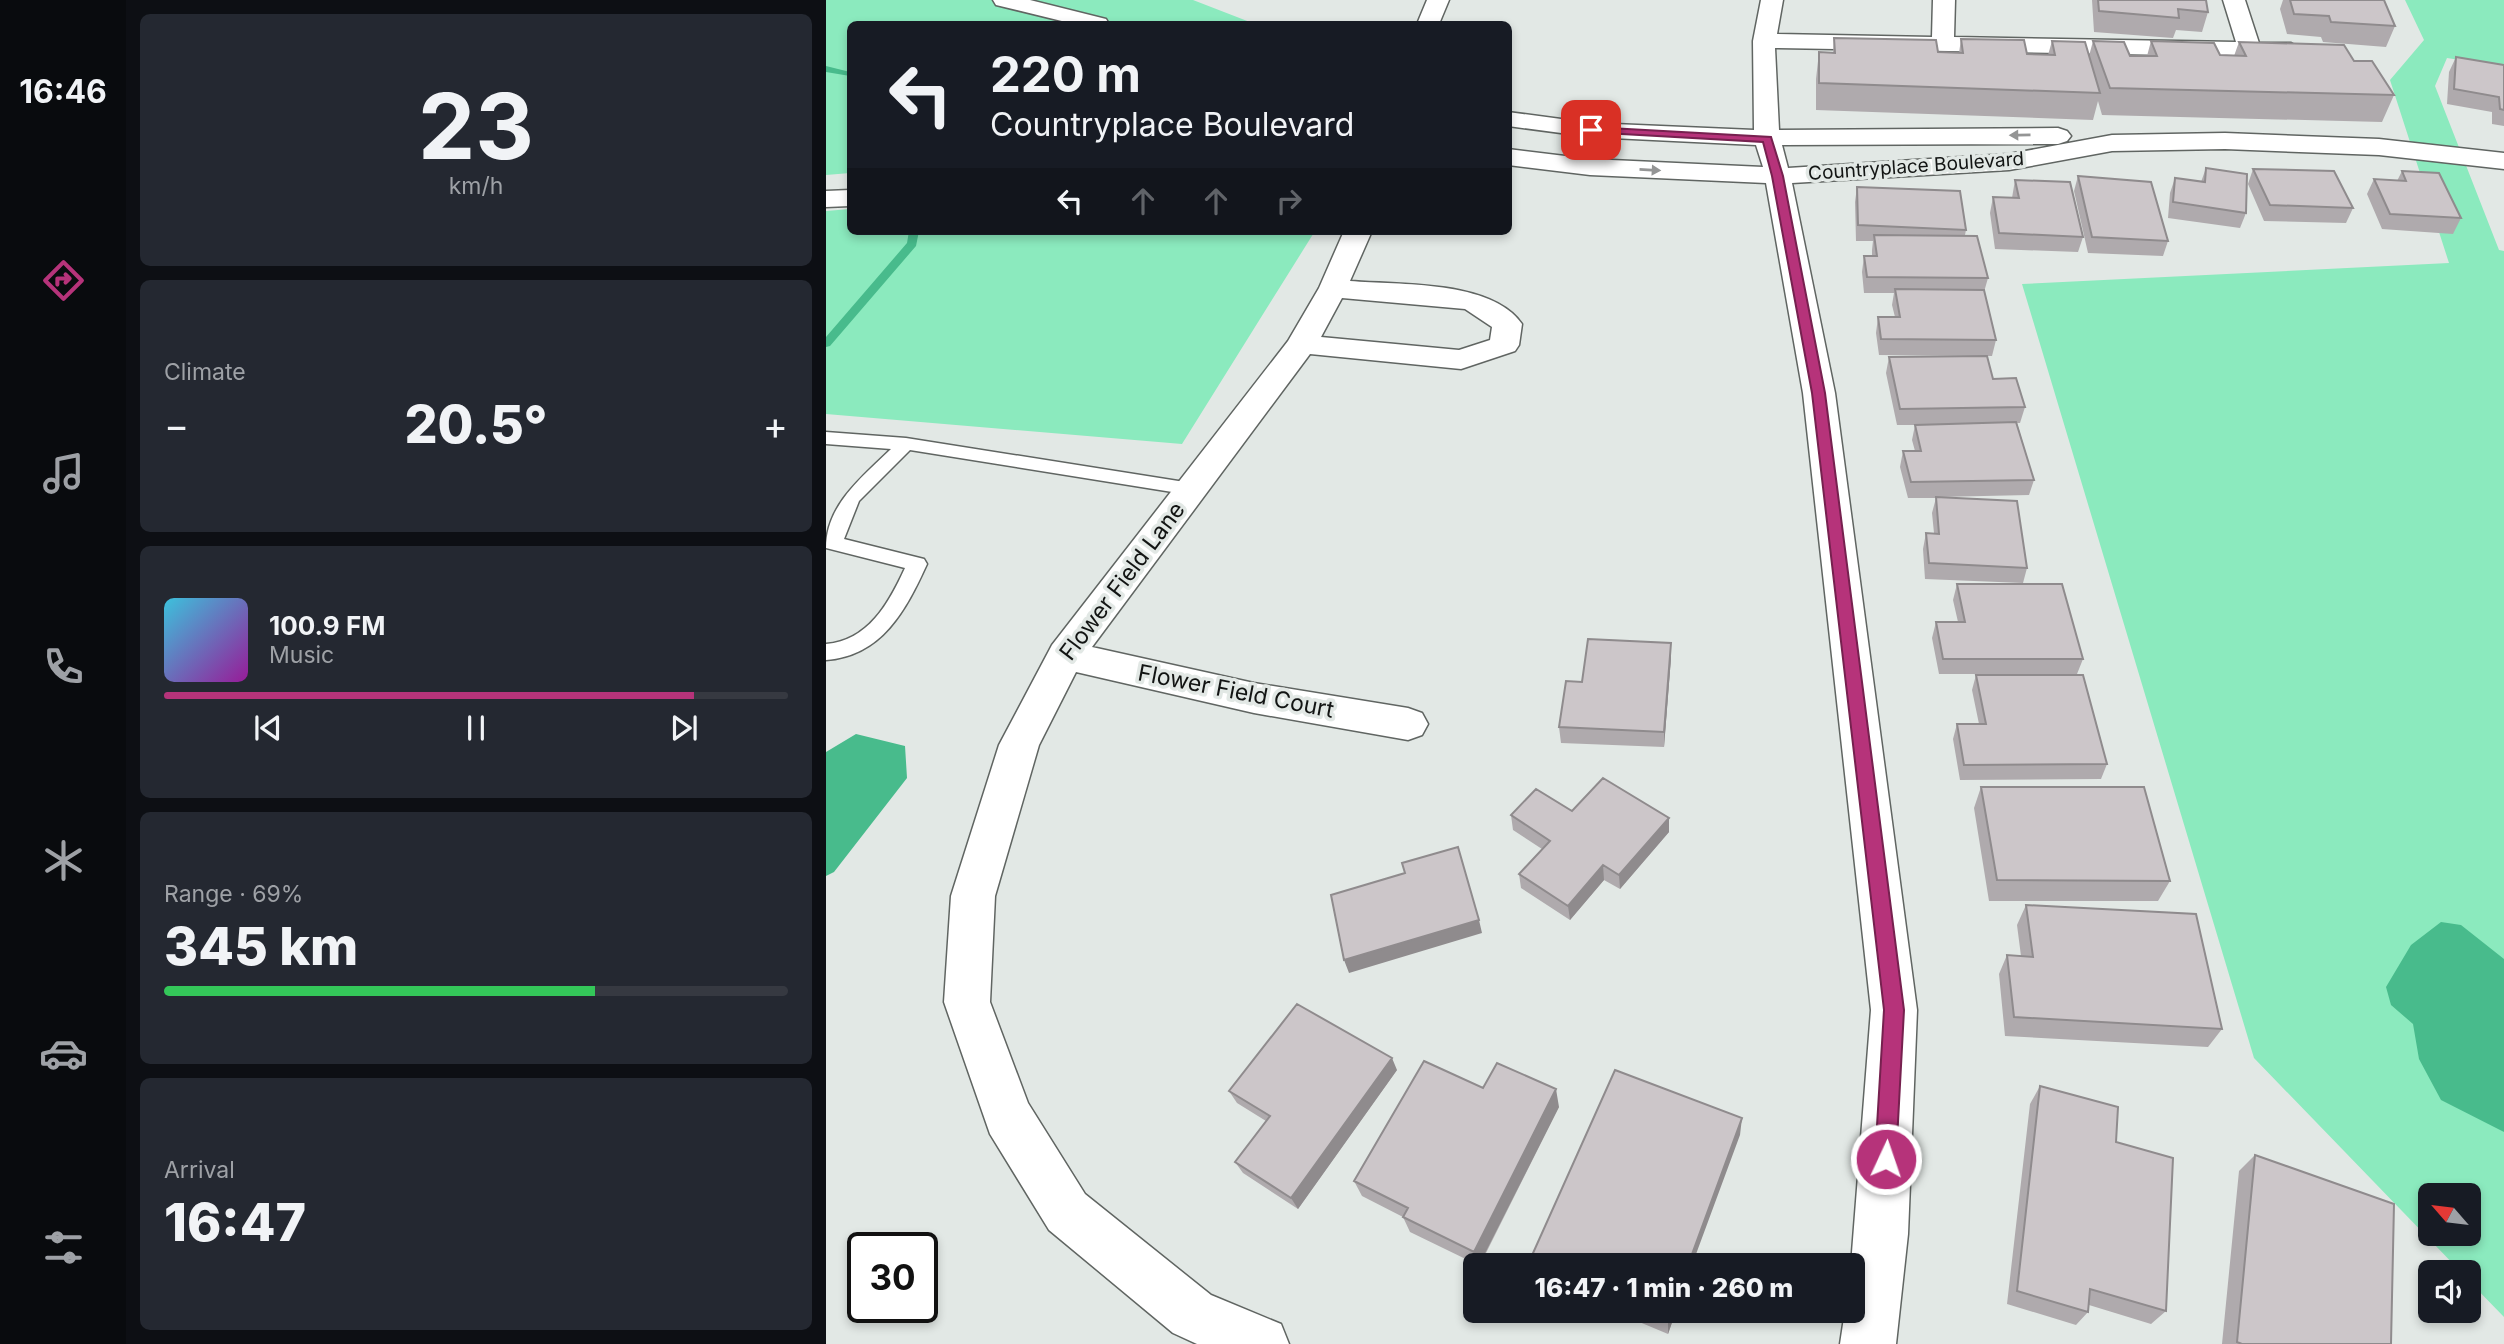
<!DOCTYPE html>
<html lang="en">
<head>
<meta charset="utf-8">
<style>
	:root { --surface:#171b24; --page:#242831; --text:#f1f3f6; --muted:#9ea1a6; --line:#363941; --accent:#b6337a }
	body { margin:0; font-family:Inter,sans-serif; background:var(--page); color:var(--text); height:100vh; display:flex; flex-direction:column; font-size:26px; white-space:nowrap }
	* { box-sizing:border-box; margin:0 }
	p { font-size:23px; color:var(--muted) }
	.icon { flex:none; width:38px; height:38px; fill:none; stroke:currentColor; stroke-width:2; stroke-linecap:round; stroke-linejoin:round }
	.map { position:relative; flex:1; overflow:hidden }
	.side { display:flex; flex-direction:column; gap:14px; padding:14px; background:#0d0f14; width:700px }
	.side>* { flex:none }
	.banner { position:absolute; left:21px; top:21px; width:665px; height:214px; border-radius:10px; box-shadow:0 4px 10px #0003; background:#171b24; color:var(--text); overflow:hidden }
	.needle { width:46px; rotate:298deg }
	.controls { position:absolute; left:1592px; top:1183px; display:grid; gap:14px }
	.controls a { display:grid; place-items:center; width:63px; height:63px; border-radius:10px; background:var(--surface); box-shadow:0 4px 10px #0003; font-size:35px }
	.speed { position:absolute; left:21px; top:1232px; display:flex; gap:14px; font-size:35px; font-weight:700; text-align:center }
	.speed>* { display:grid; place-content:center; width:91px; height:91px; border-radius:50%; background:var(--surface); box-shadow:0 4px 10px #0003; line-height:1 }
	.speed .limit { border:4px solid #111; border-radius:10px; background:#fff; color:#111 }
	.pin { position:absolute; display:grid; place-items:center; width:60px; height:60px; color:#fff; margin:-30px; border-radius:14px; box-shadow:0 4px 10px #0006 }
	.me { position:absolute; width:77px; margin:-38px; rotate:3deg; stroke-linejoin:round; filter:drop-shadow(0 0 5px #0008) }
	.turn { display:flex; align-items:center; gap:24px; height:147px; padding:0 28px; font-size:32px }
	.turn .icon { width:91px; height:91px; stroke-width:2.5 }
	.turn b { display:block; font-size:49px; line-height:60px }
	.lanes { display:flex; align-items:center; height:66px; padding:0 28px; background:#0003; justify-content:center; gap:35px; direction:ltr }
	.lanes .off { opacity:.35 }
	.big { font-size:52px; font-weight:800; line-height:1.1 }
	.side .tile { flex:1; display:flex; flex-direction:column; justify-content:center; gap:10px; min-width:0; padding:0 24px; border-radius:10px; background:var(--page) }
	.side .dial { align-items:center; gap:0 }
	.dial b { font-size:91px; line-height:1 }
	.song { display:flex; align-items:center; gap:21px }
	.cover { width:84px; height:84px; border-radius:10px; background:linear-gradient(135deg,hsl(190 70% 55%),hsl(300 70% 35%)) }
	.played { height:7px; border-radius:4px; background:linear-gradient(90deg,var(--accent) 85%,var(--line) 85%) }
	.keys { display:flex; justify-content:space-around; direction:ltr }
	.heat { display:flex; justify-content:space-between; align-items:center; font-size:38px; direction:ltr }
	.charge { height:10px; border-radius:5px; background:linear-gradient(90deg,#34c759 69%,var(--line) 0) }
	.trip { position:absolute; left:637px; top:1253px; width:402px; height:70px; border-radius:10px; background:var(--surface); box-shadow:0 4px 10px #0003; font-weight:800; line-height:70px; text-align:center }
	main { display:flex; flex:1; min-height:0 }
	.menu { display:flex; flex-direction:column; width:126px; justify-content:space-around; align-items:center; background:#090b0e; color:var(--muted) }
	.menu .icon { width:49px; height:49px }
	.menu .on { color:var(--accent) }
	.menu b { font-size:32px; color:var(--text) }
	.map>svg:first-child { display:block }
	.green { fill:#8beabe; fill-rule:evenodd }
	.water { fill:#48bb8c }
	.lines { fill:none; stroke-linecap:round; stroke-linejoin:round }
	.stream { fill:#48bb8c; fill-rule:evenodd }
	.service-casing { stroke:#606562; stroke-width:3 }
	.minor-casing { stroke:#606562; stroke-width:3 }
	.service { fill:#fff; fill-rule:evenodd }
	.minor { fill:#fff; fill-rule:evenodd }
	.wall { fill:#afaaad }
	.shaded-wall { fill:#8f8b8d }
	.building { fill:#ccc6c9; stroke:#8f8b8d; stroke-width:2 }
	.oneway { fill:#949595 }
	.route { fill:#b6337a; stroke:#76214f; stroke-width:2 }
	.labels { text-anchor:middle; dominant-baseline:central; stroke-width:7; stroke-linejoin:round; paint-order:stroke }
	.far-street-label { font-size:19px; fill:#121413; stroke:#e2e8e5 }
	.street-label { font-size:23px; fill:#121413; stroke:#e2e8e5 }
</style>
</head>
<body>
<main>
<nav class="menu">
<b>16:46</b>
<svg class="icon on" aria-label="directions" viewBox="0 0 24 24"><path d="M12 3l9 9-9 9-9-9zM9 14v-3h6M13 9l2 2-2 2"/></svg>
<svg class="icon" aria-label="music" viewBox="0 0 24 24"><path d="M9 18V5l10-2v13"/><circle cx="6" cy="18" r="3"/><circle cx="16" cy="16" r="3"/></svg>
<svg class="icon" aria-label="phone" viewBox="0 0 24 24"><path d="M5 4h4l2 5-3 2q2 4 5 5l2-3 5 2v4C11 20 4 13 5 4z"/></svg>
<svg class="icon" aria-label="climate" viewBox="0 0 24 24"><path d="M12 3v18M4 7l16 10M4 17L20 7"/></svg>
<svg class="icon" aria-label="car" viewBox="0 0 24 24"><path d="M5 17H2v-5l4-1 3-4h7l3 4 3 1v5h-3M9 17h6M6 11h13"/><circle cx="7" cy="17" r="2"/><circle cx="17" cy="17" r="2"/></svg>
<svg class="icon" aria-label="filters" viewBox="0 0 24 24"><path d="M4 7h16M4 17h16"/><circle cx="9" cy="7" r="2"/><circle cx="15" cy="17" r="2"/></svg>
</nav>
<section class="side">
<div class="tile dial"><b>23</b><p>km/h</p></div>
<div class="tile"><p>Climate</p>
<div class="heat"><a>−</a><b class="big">20.5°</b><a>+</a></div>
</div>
<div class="tile">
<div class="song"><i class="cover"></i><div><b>100.9 FM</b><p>Music</p></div></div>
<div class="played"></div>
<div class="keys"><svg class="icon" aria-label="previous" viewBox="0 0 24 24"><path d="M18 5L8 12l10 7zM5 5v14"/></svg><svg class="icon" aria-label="pause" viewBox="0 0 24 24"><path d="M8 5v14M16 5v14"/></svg><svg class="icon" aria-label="next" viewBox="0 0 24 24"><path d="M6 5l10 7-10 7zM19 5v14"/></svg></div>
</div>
<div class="tile"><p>Range · 69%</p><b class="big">345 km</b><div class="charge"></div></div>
<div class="tile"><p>Arrival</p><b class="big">16:47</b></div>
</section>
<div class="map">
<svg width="1678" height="1344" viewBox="0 0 1678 1344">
	<rect width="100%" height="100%" fill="#e2e8e5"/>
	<path class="green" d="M0 0H367L429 24H24V173L0 175Z
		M1579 0H1678V67L1621 58 1609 86 1673 250 1678 251V1317L1643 1281V1272H1635L1428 1058 1196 284 1623 263 1564 80 1598 40ZM1605 1195H1643V1234H1605Z
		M24 209V231H489L356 444 0 414V211Z"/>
	<path class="water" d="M30 734 79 746 81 778 8 872 0 876V752Z
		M1615 922 1635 925 1678 959V1132L1615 1100 1593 1059 1587 1024 1565 1005 1560 987 1585 945Z"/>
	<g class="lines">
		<path class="stream" d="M0 66 24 72V76L0 72Z
			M83 231H93L90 246 4 346 0 347V337L81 243Z"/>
		<defs>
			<path id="service" d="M0 432 80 438 365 483 374 489 365 495 84 450 33 501 18 539 98 559 101 564C80 610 56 656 0 660V644C42 641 63 603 79 568L0 548C0 505 36 477 65 449L0 444Z"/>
			<path id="minor" d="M167 0H204L280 19 283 24H248L170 5Z
				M601 0H623L613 24H591Z
				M935 0H957L951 34 1106 37 1107 0H1129L1128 37 1410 42 1397 0H1419L1433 43H1465L1476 50 1465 57 949 48 953 130 1232 128 1241 131 1245 136 1241 141 1232 144 956 145 962 168 1183 154 1286 135 1399 133 1553 139 1678 153V169L1553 155 1399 149 1286 151 1183 170 966 183 1009 393 1091 1010 1082 1234 1070 1344H1014L1019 1311H1027L1025 1265 1045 1010 977 393 940 183 764 175 682 165V149L764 159 937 167 930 145 765 137 682 126V112L765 123 928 130 927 41Z
				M24 190V206L0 207V191Z
				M518 231H546L524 281C573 285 666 280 696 324L693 345 689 351 635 369 484 354 266 647 428 683 582 708 596 713 602 724 596 735 582 740 428 713 250 672 213 745 169 896 164 1002 202 1103 259 1194 385 1295 455 1324 463 1344H371L347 1333 223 1230 164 1134 118 1002 125 896 173 745 226 645 462 341 493 288ZM516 298 639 309 666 327 664 340 633 350 495 337Z"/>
		</defs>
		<use href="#service" class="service-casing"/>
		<use href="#minor" class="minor-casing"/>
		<use href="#service" class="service"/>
		<use href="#minor" class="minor"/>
	</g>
	<path class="wall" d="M1266 0H1380L1382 12 1376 32 1350 30 1347 38 1268 32Z
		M1457 0H1558L1569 26 1560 47 1497 42 1495 37 1461 34 1454 9Z
		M1008 38 1112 52 1133 53 1135 39 1201 54 1222 55 1226 41 1263 56 1267 41 1304 56H1321L1325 41 1394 55 1408 56 1413 42 1528 61 1568 95 1556 122 1276 115 1272 101 1267 120 990 110V79L993 52 1007 53Z
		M1630 57 1678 65V126L1666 124V112L1621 104 1623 72Z
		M1380 168 1420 213 1414 228 1342 218 1344 193 1349 178 1375 182Z
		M1427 169 1527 208 1520 223 1438 221 1422 184Z
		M1576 171 1635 218 1627 234 1556 229 1541 194 1548 179 1571 181Z
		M1252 176 1342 241 1337 256 1262 253 1248 191Z
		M1189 180 1257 237 1252 252 1169 249 1164 213 1167 197 1186 198Z
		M1031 187 1140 230 1139 235 1162 278 1158 292 1170 340 1166 356H1161L1167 379 1199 407 1194 423H1191L1208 480 1203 495 1112 497 1201 568 1197 583 1099 579 1097 549 1100 533H1108L1106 513 1110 498H1082L1074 467 1077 451H1089L1086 440 1089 425H1071L1060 373 1063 357 1160 356 1053 355 1050 333 1052 317H1069L1066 305 1068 293H1038L1036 272 1038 256H1046V250L1047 241H1030L1029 202Z
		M1131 584 1257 659 1251 674H1113L1106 638 1110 622H1132L1127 600Z
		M845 658 838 747 735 743 733 727 756 682Z
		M1150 675 1281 764 1275 779 1134 780 1127 739 1131 724H1153L1146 690Z
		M1155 787 1344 881 1332 901H1163L1148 808Z
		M746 811 843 832 794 889 778 880 744 920 695 888 693 874 716 849 687 830 685 815Z
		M1200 905 1396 1029 1382 1047 1179 1036 1173 974 1181 955 1195 956 1191 925Z
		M571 1070 472 1209 417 1173 409 1162 440 1121 411 1103 403 1091Z
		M1214 1086 1290 1142 1340 1311 1325 1324 1263 1305 1262 1312 1250 1325 1181 1304 1204 1104Z
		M657 1088 733 1107 654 1265H652L584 1232 577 1217 536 1196 528 1181Z
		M1429 1155 1565 1344H1396L1413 1171Z
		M787 1311H850L842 1334Z"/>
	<path class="shaded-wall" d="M845 643V658L838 747V732Z
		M843 818V832L794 889 793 875Z
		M777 865 778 880 744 920 742 906Z
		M653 920 656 933 523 973 518 960Z
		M566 1058 571 1070 472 1209 465 1198Z
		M730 1089 733 1107 653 1265 648 1252Z
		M916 1118 914 1135 866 1265H862Z
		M846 1311H850L842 1334V1322Z"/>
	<path class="building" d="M1272 0H1380L1382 12 1352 9 1353 18 1273 11Z
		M1464 0H1558L1569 26 1505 22 1503 16 1468 14Z
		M1008 38 1110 40 1112 52 1137 53 1135 39 1198 40 1201 54 1229 55 1226 41 1259 42 1274 93 993 83V52L1009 53Z
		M1267 41 1298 42 1304 56H1331L1325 41 1388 43 1394 55 1420 56 1413 42 1518 45 1528 61H1546L1568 95 1284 88Z
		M1630 57 1678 65V110L1674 109 1673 97 1628 89Z
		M1380 168 1421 174 1420 213 1347 202 1349 178 1379 182Z
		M1427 169 1508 171 1527 208 1444 205Z
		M1576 171 1613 173 1635 218 1564 214 1548 179 1580 181Z
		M1252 176 1325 182 1342 241 1266 237Z
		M1189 180 1244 182 1257 237 1173 233 1167 197 1193 198Z
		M1031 187 1134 191 1140 230 1032 225Z
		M1048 235 1151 236 1162 278 1041 277 1038 256H1051Z
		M1069 289 1158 290 1170 340 1055 339 1052 317H1074Z
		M1161 356 1167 379 1190 378 1199 407 1074 409 1063 357Z
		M1190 422 1208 480 1085 482 1077 451H1095L1089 425Z
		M1110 497 1191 501 1201 568 1103 563 1100 533 1113 534Z
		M1131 584H1236L1257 659H1117L1110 622H1139Z
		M762 639 845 643 838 732 733 727 740 681 756 682Z
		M1150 675H1257L1281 764 1138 765 1131 724H1160Z
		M777 778 843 818 793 875 777 865 742 906 693 874 724 841 685 815 710 789 746 811Z
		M1155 787H1318L1344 881 1171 880Z
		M632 847 653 920 518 960 505 895 579 873 576 863Z
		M1200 905 1370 914 1396 1029 1188 1017 1181 955 1207 957Z
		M471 1004 566 1058 465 1198 409 1162 444 1116 403 1091Z
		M598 1061 657 1088 671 1063 730 1089 648 1252 577 1217 582 1208 528 1181Z
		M789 1070 916 1118 862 1265H710L703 1262Z
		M1214 1086 1292 1107 1290 1142 1347 1158 1340 1311 1264 1289 1262 1312 1191 1291Z
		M1429 1155 1568 1204 1565 1344H1416L1411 1342Z
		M816 1311H846L842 1322Z"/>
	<defs><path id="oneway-solid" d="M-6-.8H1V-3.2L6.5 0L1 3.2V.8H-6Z" transform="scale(1.75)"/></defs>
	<g class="oneway">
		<use href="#oneway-solid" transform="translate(1194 135) rotate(179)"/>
		<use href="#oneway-solid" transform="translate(824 170) rotate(3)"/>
	</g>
	<path class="route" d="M765 127 945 137 957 176 999 393 1078 1010 1070 1159 1067 1167 1060 1170 1052 1167 1049 1159 1058 1010 986 393 946 176 937 142 761 132 760 130Z"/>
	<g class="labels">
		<g class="far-street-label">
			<text transform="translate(1090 166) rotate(-4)">Countryplace Boulevard</text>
		</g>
		<g class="street-label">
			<text transform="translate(296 581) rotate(-53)">Flower Field Lane</text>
			<text transform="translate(410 691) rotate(11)">Flower Field Court</text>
		</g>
	</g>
</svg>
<div class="controls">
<a><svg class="needle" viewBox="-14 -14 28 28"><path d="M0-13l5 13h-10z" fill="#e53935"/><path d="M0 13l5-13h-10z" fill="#9ea1a6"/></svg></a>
<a><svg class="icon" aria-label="sound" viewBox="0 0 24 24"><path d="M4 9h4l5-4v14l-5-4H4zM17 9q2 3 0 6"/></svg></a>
</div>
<div class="speed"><div class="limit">30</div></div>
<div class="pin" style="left:765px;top:130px;background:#d93025"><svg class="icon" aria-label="arrive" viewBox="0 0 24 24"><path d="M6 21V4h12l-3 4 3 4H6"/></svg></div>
<svg class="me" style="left:1060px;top:1159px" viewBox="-20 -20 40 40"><circle r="17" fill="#b6337a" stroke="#fff" stroke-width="3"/><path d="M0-11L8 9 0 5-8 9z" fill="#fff"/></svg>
<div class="trip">16:47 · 1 min · 260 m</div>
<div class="banner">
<div class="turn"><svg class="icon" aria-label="left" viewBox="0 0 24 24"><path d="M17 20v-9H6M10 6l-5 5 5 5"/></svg><div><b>220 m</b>Countryplace Boulevard</div></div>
<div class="lanes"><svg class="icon" aria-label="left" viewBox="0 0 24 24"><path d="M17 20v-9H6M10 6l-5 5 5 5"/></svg><svg class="icon off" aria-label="ahead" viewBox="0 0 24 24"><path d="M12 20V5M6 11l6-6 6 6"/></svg><svg class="icon off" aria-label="ahead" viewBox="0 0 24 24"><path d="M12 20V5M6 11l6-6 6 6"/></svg><svg class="icon off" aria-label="right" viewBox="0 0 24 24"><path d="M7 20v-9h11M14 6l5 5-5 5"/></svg></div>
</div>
</div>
</main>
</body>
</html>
